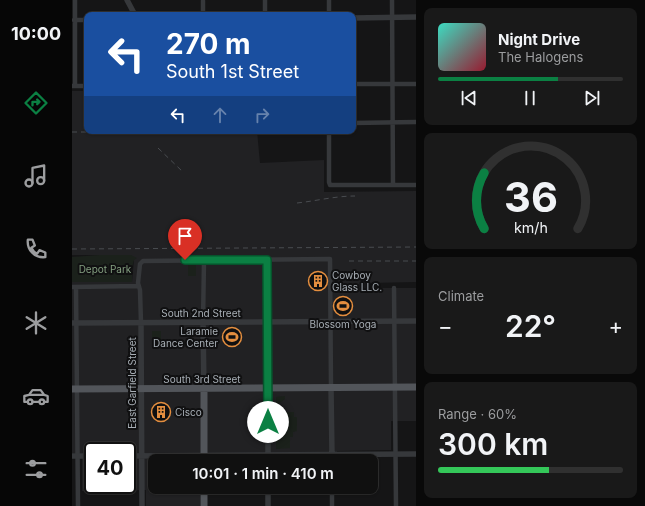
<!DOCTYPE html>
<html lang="en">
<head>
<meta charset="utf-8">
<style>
	:root { --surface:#101010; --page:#191919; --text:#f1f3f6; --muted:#9c9d9f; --line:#303030; --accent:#0b8043 }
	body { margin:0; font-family:Inter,sans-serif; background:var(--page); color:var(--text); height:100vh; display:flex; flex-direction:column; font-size:15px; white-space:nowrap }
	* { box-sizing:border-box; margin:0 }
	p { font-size:13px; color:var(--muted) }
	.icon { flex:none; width:22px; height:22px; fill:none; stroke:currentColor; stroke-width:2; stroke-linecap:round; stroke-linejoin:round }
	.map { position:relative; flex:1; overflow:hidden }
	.drawer { display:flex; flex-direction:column; gap:8px; padding:8px; background:#090909; width:229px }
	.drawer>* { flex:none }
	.top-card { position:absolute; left:12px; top:12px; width:272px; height:122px; border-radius:8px; box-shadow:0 1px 3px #0004,0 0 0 1px var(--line); background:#1a4fa0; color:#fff; overflow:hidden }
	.speed { position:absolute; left:12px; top:442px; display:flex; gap:8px; font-size:20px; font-weight:700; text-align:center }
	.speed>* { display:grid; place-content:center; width:52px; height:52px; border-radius:50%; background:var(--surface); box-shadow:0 1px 3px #0004,0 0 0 1px var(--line); line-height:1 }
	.speed .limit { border:2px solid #111; border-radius:6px; background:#fff; color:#111 }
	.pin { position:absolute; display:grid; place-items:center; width:34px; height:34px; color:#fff; margin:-41px -17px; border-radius:50% 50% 50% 0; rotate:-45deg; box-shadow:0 0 4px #0007 }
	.pin .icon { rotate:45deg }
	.me { position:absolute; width:44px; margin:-22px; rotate:0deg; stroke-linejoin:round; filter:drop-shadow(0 0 3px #0008) }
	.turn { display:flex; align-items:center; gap:14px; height:84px; padding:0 16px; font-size:18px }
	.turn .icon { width:52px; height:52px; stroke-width:2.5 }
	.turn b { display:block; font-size:28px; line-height:34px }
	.lanes { display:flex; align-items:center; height:38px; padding:0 16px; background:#0003; justify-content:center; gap:20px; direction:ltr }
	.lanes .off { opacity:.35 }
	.big { font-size:30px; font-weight:600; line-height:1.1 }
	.drawer .card { flex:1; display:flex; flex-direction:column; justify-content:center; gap:6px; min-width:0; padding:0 14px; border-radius:8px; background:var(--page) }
	.drawer .dial { align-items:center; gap:0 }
	.dial svg { height:104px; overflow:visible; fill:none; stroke:var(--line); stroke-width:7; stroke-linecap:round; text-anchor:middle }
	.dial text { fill:var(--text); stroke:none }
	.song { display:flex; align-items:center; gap:12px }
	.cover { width:48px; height:48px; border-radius:6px; background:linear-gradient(135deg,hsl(170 70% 55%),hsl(350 70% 35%)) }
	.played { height:4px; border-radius:2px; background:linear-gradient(90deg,var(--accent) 65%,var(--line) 65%) }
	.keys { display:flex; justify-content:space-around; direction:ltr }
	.heat { display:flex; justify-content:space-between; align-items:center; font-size:22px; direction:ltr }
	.charge { height:6px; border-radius:3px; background:linear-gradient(90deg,#34c759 60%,var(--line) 0) }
	.trip { position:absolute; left:76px; top:454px; width:230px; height:40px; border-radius:8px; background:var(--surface); box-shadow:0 1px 3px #0004,0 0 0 1px var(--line); font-weight:600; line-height:40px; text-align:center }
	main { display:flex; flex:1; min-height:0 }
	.dock { display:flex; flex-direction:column; width:72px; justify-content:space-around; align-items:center; background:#060606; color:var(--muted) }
	.dock .icon { width:28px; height:28px }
	.dock .selected { color:var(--accent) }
	.dock b { font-size:18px; color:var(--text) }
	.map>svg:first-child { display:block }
	.built { fill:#212123; fill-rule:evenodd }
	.green { fill:#1b211b }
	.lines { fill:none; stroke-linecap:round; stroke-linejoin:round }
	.minor { stroke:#36383b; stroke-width:4.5 }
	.tertiary { stroke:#36383b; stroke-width:5.5 }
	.primary { stroke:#52555a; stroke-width:7 }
	.rail { stroke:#494c50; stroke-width:1; stroke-dasharray:5 4; stroke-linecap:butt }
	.route-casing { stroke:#07532c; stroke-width:10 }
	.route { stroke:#0b8043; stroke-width:7 }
	.labels { text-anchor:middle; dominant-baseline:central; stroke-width:4; stroke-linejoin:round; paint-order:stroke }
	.park-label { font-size:10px; fill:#849f80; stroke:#101011 }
	.poi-label { font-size:10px; fill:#a8afb6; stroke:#101011; text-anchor:start }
	.street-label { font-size:10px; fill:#a8afb6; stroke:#101011 }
</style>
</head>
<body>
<main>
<nav class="dock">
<b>10:00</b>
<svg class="icon selected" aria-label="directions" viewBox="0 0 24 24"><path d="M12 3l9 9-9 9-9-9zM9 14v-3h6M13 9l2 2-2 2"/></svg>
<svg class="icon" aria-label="music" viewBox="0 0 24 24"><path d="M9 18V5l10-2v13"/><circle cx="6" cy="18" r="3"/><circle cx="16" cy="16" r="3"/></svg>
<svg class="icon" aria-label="phone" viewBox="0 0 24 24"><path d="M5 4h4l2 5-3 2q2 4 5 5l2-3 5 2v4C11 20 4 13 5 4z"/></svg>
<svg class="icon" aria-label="climate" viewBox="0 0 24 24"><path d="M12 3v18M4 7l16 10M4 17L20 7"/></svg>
<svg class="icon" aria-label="car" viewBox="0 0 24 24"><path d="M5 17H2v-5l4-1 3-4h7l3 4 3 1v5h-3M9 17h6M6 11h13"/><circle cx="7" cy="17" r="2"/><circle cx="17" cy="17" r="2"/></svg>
<svg class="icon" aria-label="filters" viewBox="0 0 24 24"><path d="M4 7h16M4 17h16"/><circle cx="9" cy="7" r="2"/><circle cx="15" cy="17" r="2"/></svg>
</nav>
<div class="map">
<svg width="344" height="506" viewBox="0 0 344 506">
	<rect width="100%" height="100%" fill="#151516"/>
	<path class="built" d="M0 91H15V131H185L188 163 252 160V192L344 191V282L297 283V288H344V421H319V450L265 451V461H83V487H264L128 488V506H74V490L10 491V453H0V282H60L62 260 58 255H0ZM21 451H55V485H21Z"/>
	<path class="green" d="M27 255H59L65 258 62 260 60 267V282H0V257Z
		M116 263H124V276H116Z
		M80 331H89V344H80Z
		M213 396V399L206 404 207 412H222V417H225V431L221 432V437H218V448L204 449V397Z"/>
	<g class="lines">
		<path class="minor" d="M3 0V86
			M193 0V15
			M320 0 321 185
			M131 15V1
			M257 15V0
			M2 20H15
			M281 84H344
			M0 86H15
			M281 123 344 122
			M257 131V182L258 185H344
			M194 132V131
			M195 260 196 388
			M0 287 66 286
			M4 287 6 506
			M322 288 324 506
			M131 322 132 260
			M69 323 68 290 66 283 68 264 71 261 258 259 259 388
			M260 487V506"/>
		<path class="tertiary" d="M55 0 63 15
			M281 18 344 17
			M131 322 132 389
			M0 323 344 321
			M69 323 70 506
			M196 388V461
			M259 388 260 455
			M0 456H21
			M55 456 344 454
			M196 487V506"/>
		<path class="primary" d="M0 389 344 387
			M132 389V461
			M132 487V506"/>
		<path class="rail" d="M0 132H26L44 134
			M86 148 111 172
			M225 203C244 201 263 196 283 196
			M0 249 344 247
			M277 261H344"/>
	</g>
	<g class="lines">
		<defs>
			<path id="route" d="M113 260H195L196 422"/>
		</defs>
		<use href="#route" class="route-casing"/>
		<use href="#route" class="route"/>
	</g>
	<defs>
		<symbol id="building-ring" viewBox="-11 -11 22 22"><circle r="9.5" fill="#101011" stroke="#e48e3f" stroke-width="1.5"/><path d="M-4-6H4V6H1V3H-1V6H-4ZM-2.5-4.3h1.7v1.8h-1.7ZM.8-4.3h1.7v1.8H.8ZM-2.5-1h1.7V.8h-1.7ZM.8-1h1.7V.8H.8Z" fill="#e48e3f"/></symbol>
		<symbol id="stadium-ring" viewBox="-11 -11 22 22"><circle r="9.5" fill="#101011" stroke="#e48e3f" stroke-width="1.5"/><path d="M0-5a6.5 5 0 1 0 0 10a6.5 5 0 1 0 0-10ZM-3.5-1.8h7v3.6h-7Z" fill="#e48e3f"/></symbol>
	</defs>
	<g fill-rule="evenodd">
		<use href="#building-ring" x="235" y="270" width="22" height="22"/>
		<use href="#stadium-ring" x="260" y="295" width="22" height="22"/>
		<use href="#stadium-ring" x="149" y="326" width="22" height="22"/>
		<use href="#building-ring" x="78" y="401" width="22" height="22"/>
	</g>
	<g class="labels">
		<g class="park-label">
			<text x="33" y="269">Depot Park</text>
		</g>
		<g class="poi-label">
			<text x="260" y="275">Cowboy<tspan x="260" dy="12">Glass LLC.</tspan></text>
			<text x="271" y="324" text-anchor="middle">Blossom Yoga</text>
			<text x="146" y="331" text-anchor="end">Laramie<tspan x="146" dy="12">Dance Center</tspan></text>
			<text x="103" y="412">Cisco</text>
		</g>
		<g class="street-label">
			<text x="129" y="313">South 2nd Street</text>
			<text x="130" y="379">South 3rd Street</text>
			<text transform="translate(60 383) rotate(-90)">East Garfield Street</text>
		</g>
	</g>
</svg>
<div class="speed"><div class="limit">40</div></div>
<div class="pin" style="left:113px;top:260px;background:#d93025"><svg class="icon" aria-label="arrive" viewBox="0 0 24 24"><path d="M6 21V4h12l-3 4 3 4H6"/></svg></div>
<svg class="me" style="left:196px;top:422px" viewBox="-20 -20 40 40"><circle r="19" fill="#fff"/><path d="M0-13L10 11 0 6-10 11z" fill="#0b8043"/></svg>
<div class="trip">10:01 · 1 min · 410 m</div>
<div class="top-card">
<div class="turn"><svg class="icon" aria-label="left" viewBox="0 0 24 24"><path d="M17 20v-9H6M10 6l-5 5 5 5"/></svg><div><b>270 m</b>South 1st Street</div></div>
<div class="lanes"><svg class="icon" aria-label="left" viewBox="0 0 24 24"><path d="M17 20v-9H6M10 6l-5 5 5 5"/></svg><svg class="icon off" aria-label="ahead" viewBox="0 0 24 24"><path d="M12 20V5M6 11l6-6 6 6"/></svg><svg class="icon off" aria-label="right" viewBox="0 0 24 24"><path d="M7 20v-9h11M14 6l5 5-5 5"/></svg></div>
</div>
</div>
<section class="drawer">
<div class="card">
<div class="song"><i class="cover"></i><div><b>Night Drive</b><p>The Halogens</p></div></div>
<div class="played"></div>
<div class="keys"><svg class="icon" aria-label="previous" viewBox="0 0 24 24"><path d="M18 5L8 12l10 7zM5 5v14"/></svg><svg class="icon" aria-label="pause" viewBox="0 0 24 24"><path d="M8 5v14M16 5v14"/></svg><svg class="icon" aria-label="next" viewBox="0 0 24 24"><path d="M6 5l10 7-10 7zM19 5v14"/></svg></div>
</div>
<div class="card dial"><svg viewBox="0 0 100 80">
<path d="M14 69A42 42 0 1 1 86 69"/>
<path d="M14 69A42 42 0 0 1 14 26" stroke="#0b8043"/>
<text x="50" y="56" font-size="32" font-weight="700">36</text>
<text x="50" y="72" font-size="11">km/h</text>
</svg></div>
<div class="card"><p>Climate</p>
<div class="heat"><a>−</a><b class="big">22°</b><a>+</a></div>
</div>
<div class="card"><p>Range · 60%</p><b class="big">300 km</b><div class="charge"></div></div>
</section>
</main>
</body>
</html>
